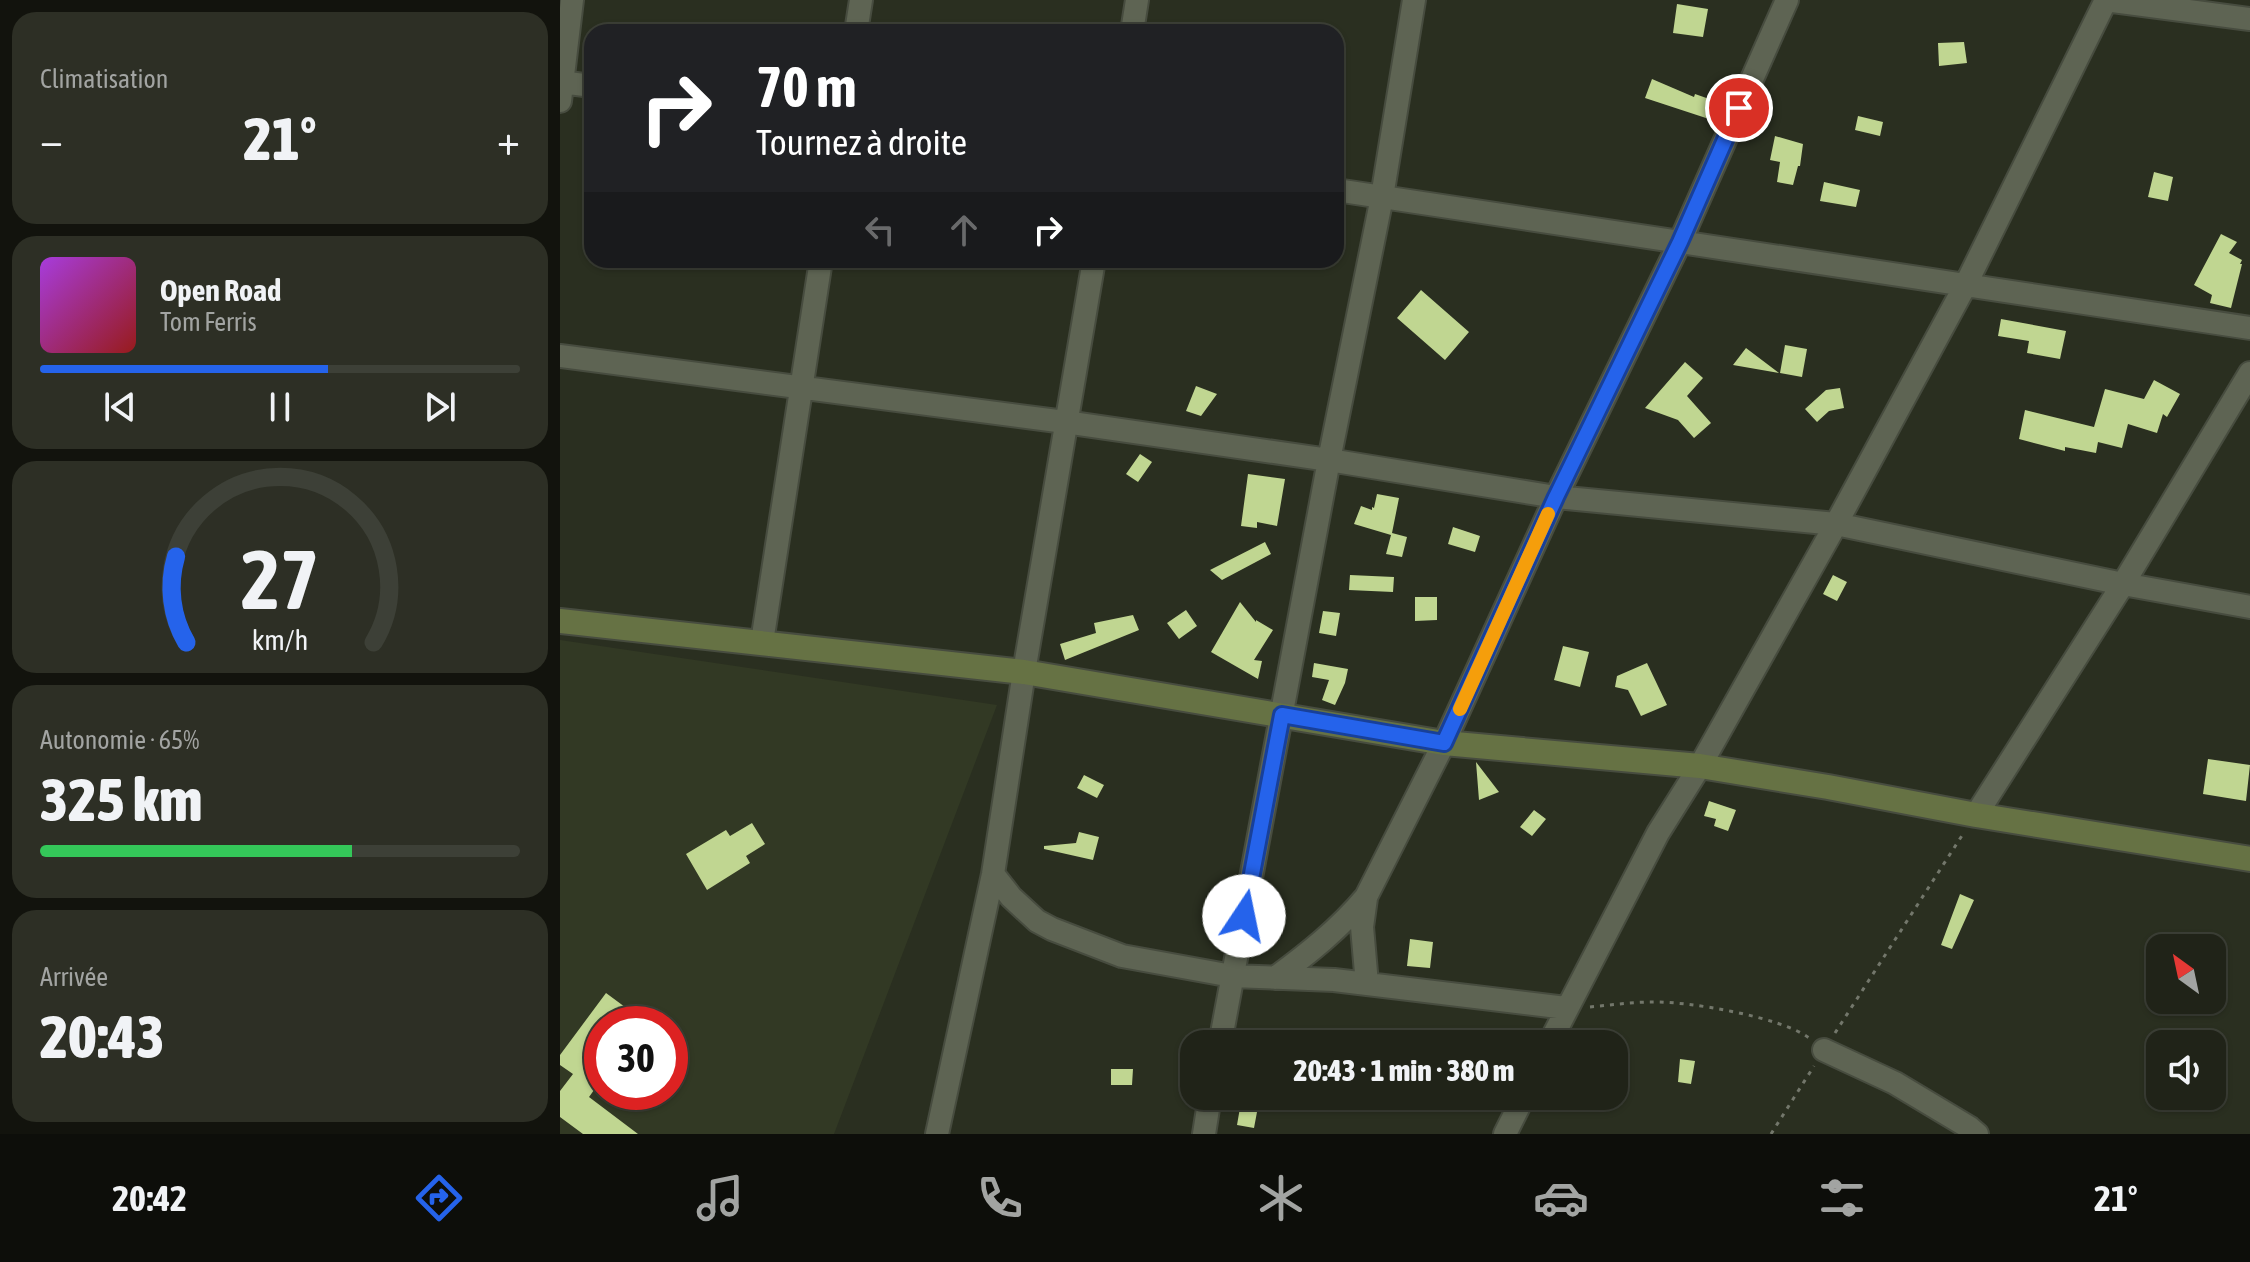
<!DOCTYPE html>
<html lang="fr">
<head>
<meta charset="utf-8">
<style>
	:root { --surface:#202318; --page:#2d2f25; --text:#f1f3f6; --muted:#a2a4a2; --line:#3d4037; --accent:#2563eb }
	body { margin:0; font-family:"Asap Condensed",sans-serif; background:var(--page); color:var(--text); height:100vh; display:flex; flex-direction:column; font-size:30px; white-space:nowrap }
	* { box-sizing:border-box; margin:0 }
	p { font-size:26px; color:var(--muted) }
	.icon { flex:none; width:44px; height:44px; fill:none; stroke:currentColor; stroke-width:2; stroke-linecap:round; stroke-linejoin:round }
	.map { position:relative; flex:1; overflow:hidden }
	.details { display:flex; flex-direction:column; gap:12px; padding:12px; background:#12130d; width:560px }
	.details>* { flex:none }
	.guide { position:absolute; left:24px; top:24px; width:760px; height:244px; border-radius:24px; box-shadow:0 2px 6px #0004,0 0 0 2px var(--line); background:#202124; color:#fff; overflow:hidden }
	.needle { width:52px; rotate:327deg }
	.buttons { position:absolute; left:1586px; top:934px; display:grid; gap:16px }
	.buttons a { display:grid; place-items:center; width:80px; height:80px; border-radius:16px; background:var(--surface); box-shadow:0 2px 6px #0004,0 0 0 2px var(--line); font-size:40px }
	.speed { position:absolute; left:24px; top:1006px; display:flex; gap:16px; font-size:40px; font-weight:700; text-align:center }
	.speed>* { display:grid; place-content:center; width:104px; height:104px; border-radius:50%; background:var(--surface); box-shadow:0 2px 6px #0004,0 0 0 2px var(--line); line-height:1 }
	.speed .limit { border:12px solid #d22; background:#fff; color:#111 }
	.pin { position:absolute; display:grid; place-items:center; width:68px; height:68px; color:#fff; margin:-34px; border:4px solid #fff; border-radius:50%; box-shadow:0 2px 8px #0007 }
	.me { position:absolute; width:88px; margin:-44px; rotate:11deg; stroke-linejoin:round; filter:drop-shadow(0 0 6px #0008) }
	.turn { display:flex; align-items:center; gap:28px; height:168px; padding:0 40px; font-size:36px }
	.turn .icon { width:104px; height:104px; stroke-width:2.5 }
	.turn b { display:block; font-size:56px; line-height:68px }
	.lanes { display:flex; align-items:center; height:76px; padding:0 40px; background:#0003; justify-content:center; gap:40px; direction:ltr }
	.lanes .off { opacity:.35 }
	.big { font-size:60px; font-weight:800; line-height:1.1 }
	.details .widget { flex:1; display:flex; flex-direction:column; justify-content:center; gap:12px; min-width:0; padding:0 28px; border-radius:24px; background:var(--page) }
	.details .dial { align-items:center; gap:0 }
	.dial svg { height:208px; overflow:visible; fill:none; stroke:var(--line); stroke-width:7; stroke-linecap:round; text-anchor:middle }
	.dial text { fill:var(--text); stroke:none }
	.song { display:flex; align-items:center; gap:24px }
	.cover { width:96px; height:96px; border-radius:12px; background:linear-gradient(135deg,hsl(280 70% 55%),hsl(0 70% 35%)) }
	.played { height:8px; border-radius:4px; background:linear-gradient(90deg,var(--accent) 60%,var(--line) 60%) }
	.keys { display:flex; justify-content:space-around; direction:ltr }
	.heat { display:flex; justify-content:space-between; align-items:center; font-size:44px; direction:ltr }
	.charge { height:12px; border-radius:6px; background:linear-gradient(90deg,#34c759 65%,var(--line) 0) }
	.trip { position:absolute; left:620px; top:1030px; width:448px; height:80px; border-radius:24px; background:var(--surface); box-shadow:0 2px 6px #0004,0 0 0 2px var(--line); font-weight:800; line-height:80px; text-align:center }
	.tabs { display:flex; height:128px; justify-content:space-around; align-items:center; background:#0d0e0a; color:var(--muted) }
	.tabs .icon { width:56px; height:56px }
	.tabs .on { color:var(--accent) }
	.tabs b { font-size:36px; color:var(--text) }
	main { display:flex; flex:1; min-height:0 }
	.map>svg:first-child { display:block }
	.built { fill:#323924; fill-rule:evenodd }
	.building { fill:#c0d691 }
	.lines { fill:none; stroke-linecap:round; stroke-linejoin:round }
	.street-casing { stroke:#474c3f; stroke-width:26 }
	.secondary-casing { stroke:#474c3f; stroke-width:28 }
	.path { stroke:#73776b; stroke-width:3; stroke-dasharray:4 6; stroke-linecap:butt }
	.street { stroke:#5e6453; stroke-width:22 }
	.secondary { stroke:#667244; stroke-width:24 }
	.route-casing { stroke:#184099; stroke-width:20 }
	.route { stroke:#2563eb; stroke-width:14 }
	.slow { stroke:#f59e0b; stroke-width:14 }
</style>
</head>
<body>
<main>
<section class="details">
<div class="widget"><p>Climatisation</p>
<div class="heat"><a>−</a><b class="big">21°</b><a>+</a></div>
</div>
<div class="widget">
<div class="song"><i class="cover"></i><div><b>Open Road</b><p>Tom Ferris</p></div></div>
<div class="played"></div>
<div class="keys"><svg class="icon" aria-label="previous" viewBox="0 0 24 24"><path d="M18 5L8 12l10 7zM5 5v14"/></svg><svg class="icon" aria-label="pause" viewBox="0 0 24 24"><path d="M8 5v14M16 5v14"/></svg><svg class="icon" aria-label="next" viewBox="0 0 24 24"><path d="M6 5l10 7-10 7zM19 5v14"/></svg></div>
</div>
<div class="widget dial"><svg viewBox="0 0 100 80">
<path d="M14 69A42 42 0 1 1 86 69"/>
<path d="M14 69A42 42 0 0 1 10 36" stroke="#2563eb"/>
<text x="50" y="56" font-size="32" font-weight="700">27</text>
<text x="50" y="72" font-size="11">km/h</text>
</svg></div>
<div class="widget"><p>Autonomie · 65%</p><b class="big">325 km</b><div class="charge"></div></div>
<div class="widget"><p>Arrivée</p><b class="big">20:43</b></div>
</section>
<div class="map">
<svg width="1690" height="1134" viewBox="0 0 1690 1134">
	<rect width="100%" height="100%" fill="#2a2f20"/>
	<path class="built" d="M0 640 437 705 274 1134H0ZM42 1024H110V1092H42Z"/>
	<path class="building" d="M1117 4 1148 9 1143 37 1113 33Z
		M1404 42 1407 63 1379 66 1378 43Z
		M1092 79 1134 97 1135 94 1155 101 1149 119 1085 98Z
		M1298 116 1323 122 1320 136 1295 130Z
		M1215 136 1243 144 1240 166H1238L1233 185 1217 182 1220 162 1210 160Z
		M1594 172 1613 177 1608 201 1588 197Z
		M1264 182 1300 190 1296 207 1260 201Z
		M1661 234 1677 242 1669 253 1682 260 1680 264H1682L1671 308 1650 303 1652 295 1634 285Z
		M861 290 909 332 885 360 837 318Z
		M1441 319 1506 331 1500 359 1467 353 1469 341 1438 336Z
		M1225 345 1247 349 1242 377 1220 373Z
		M1186 348 1219 373 1173 365Z
		M1125 362 1143 378 1127 396 1151 423 1134 438 1118 420 1085 408Z
		M1594 380 1620 394 1607 417 1603 414 1597 433 1568 424 1562 448 1538 442 1536 453 1505 447V451L1459 439 1465 410 1534 427 1545 389 1584 399Z
		M636 386 657 394 641 416 626 411Z
		M1280 388 1284 408 1269 411 1257 422 1245 409 1266 390Z
		M580 454 592 462 578 482 566 474Z
		M688 474 725 479 717 526 697 522V528L681 526Z
		M817 494 839 498 832 533 847 537 842 557 826 554 831 535 794 524 801 506 812 510V507L814 508Z
		M893 527 920 536 915 552 888 544Z
		M705 542 711 554 662 580 650 570Z
		M790 575 834 577 833 592 789 590Z
		M1273 575 1287 582 1277 601 1263 594Z
		M855 597H877V620L855 621Z
		M680 602 696 622V620L713 630 694 660 702 661 698 679 651 652Z
		M626 610 637 626 619 639 607 623Z
		M763 611 780 613 776 636 759 633Z
		M573 615 579 630 505 660 500 644 536 633 534 623Z
		M1003 646 1029 652 1020 687 994 680Z
		M754 663 788 669 785 683 775 705 762 700 769 680 752 677Z
		M1087 663 1107 705 1081 716 1068 690 1055 687 1057 676Z
		M1648 759 1690 765 1686 801 1643 794Z
		M916 762 939 792 919 800Z
		M524 775 544 785 537 798 517 788Z
		M1149 801 1176 810 1168 831 1154 826 1156 819 1144 816Z
		M974 810 986 819 972 836 960 827Z
		M192 823 205 844 186 856 190 863 147 890 126 854 166 830 170 836Z
		M519 832 539 837 533 860 484 849V846L516 843Z
		M1400 894 1414 900 1392 949 1381 945Z
		M850 939 873 942 870 968 847 966Z
		M46 993 88 1024H42V1079L29 1097 78 1134H23L0 1117V1091L13 1074 0 1065V1055Z
		M1120 1059 1135 1061 1131 1084 1118 1082Z
		M551 1069H573L572 1085H551Z
		M682 1096H700L694 1128 677 1125Z"/>
	<g class="lines">
		<defs>
			<path id="street" d="M1545 0 1690 19
				M296 32 301 0
				M572 32 577 0
				M0 82 32 86
				M0 101 12 0
				M776 190 1690 328
				M0 356 505 422 769 460 996 497 1276 524 1563 584 1690 607
				M202 642 261 260
				M1416 815 1563 584 1690 373
				M433 874 451 897 477 921 492 929 562 956 672 976 774 980 1006 1008
				M806 898 802 927 807 984
				M715 978C749 953 779 929 806 897L884 743 996 497 1120 242 1227 0
				M660 1044 769 460 822 197 854 0
				M989 1044 1098 833 1140 766 1276 524 1406 284 1546 0
				M1264 1050 1335 1083 1410 1128 1417 1134
				M377 1134 433 874 464 672 534 260
				M644 1134 650 1096
				M945 1134 964 1096"/>
			<path id="secondary" d="M0 621 464 672 884 743 1140 766 1268 787 1416 815 1690 859"/>
		</defs>
		<use href="#street" class="street-casing"/>
		<use href="#secondary" class="secondary-casing"/>
		<path class="path" d="M1030 1007C1051 1005 1072 1002 1092 1002 1127 1001 1222 1017 1249 1038
			M1275 1033 1403 834
			M1211 1134 1254 1066"/>
		<use href="#street" class="street"/>
		<use href="#secondary" class="secondary"/>
	</g>
	<g class="lines">
		<defs>
			<path id="route" d="M684 916 722 715 884 743 996 497 1120 242 1179 108"/>
		</defs>
		<use href="#route" class="route-casing"/>
		<use href="#route" class="route"/>
		<path class="slow" d="M900 709 988 514"/>
	</g>
</svg>
<div class="buttons">
<a><svg class="needle" viewBox="-14 -14 28 28"><path d="M0-13l5 13h-10z" fill="#e53935"/><path d="M0 13l5-13h-10z" fill="#a2a4a2"/></svg></a>
<a><svg class="icon" aria-label="sound" viewBox="0 0 24 24"><path d="M4 9h4l5-4v14l-5-4H4zM17 9q2 3 0 6"/></svg></a>
</div>
<div class="speed"><div class="limit">30</div></div>
<div class="pin" style="left:1179px;top:108px;background:#d93025"><svg class="icon" aria-label="arrive" viewBox="0 0 24 24"><path d="M6 21V4h12l-3 4 3 4H6"/></svg></div>
<svg class="me" style="left:684px;top:916px" viewBox="-20 -20 40 40"><circle r="19" fill="#fff"/><path d="M0-13L10 11 0 6-10 11z" fill="#2563eb"/></svg>
<div class="trip">20:43 · 1 min · 380 m</div>
<div class="guide">
<div class="turn"><svg class="icon" aria-label="right" viewBox="0 0 24 24"><path d="M7 20v-9h11M14 6l5 5-5 5"/></svg><div><b>70 m</b>Tournez à droite</div></div>
<div class="lanes"><svg class="icon off" aria-label="left" viewBox="0 0 24 24"><path d="M17 20v-9H6M10 6l-5 5 5 5"/></svg><svg class="icon off" aria-label="ahead" viewBox="0 0 24 24"><path d="M12 20V5M6 11l6-6 6 6"/></svg><svg class="icon" aria-label="right" viewBox="0 0 24 24"><path d="M7 20v-9h11M14 6l5 5-5 5"/></svg></div>
</div>
</div>
</main>
<nav class="tabs">
<b>20:42</b>
<svg class="icon on" aria-label="directions" viewBox="0 0 24 24"><path d="M12 3l9 9-9 9-9-9zM9 14v-3h6M13 9l2 2-2 2"/></svg>
<svg class="icon" aria-label="music" viewBox="0 0 24 24"><path d="M9 18V5l10-2v13"/><circle cx="6" cy="18" r="3"/><circle cx="16" cy="16" r="3"/></svg>
<svg class="icon" aria-label="phone" viewBox="0 0 24 24"><path d="M5 4h4l2 5-3 2q2 4 5 5l2-3 5 2v4C11 20 4 13 5 4z"/></svg>
<svg class="icon" aria-label="climate" viewBox="0 0 24 24"><path d="M12 3v18M4 7l16 10M4 17L20 7"/></svg>
<svg class="icon" aria-label="car" viewBox="0 0 24 24"><path d="M5 17H2v-5l4-1 3-4h7l3 4 3 1v5h-3M9 17h6M6 11h13"/><circle cx="7" cy="17" r="2"/><circle cx="17" cy="17" r="2"/></svg>
<svg class="icon" aria-label="filters" viewBox="0 0 24 24"><path d="M4 7h16M4 17h16"/><circle cx="9" cy="7" r="2"/><circle cx="15" cy="17" r="2"/></svg>
<b>21°</b>
</nav>
</body>
</html>
